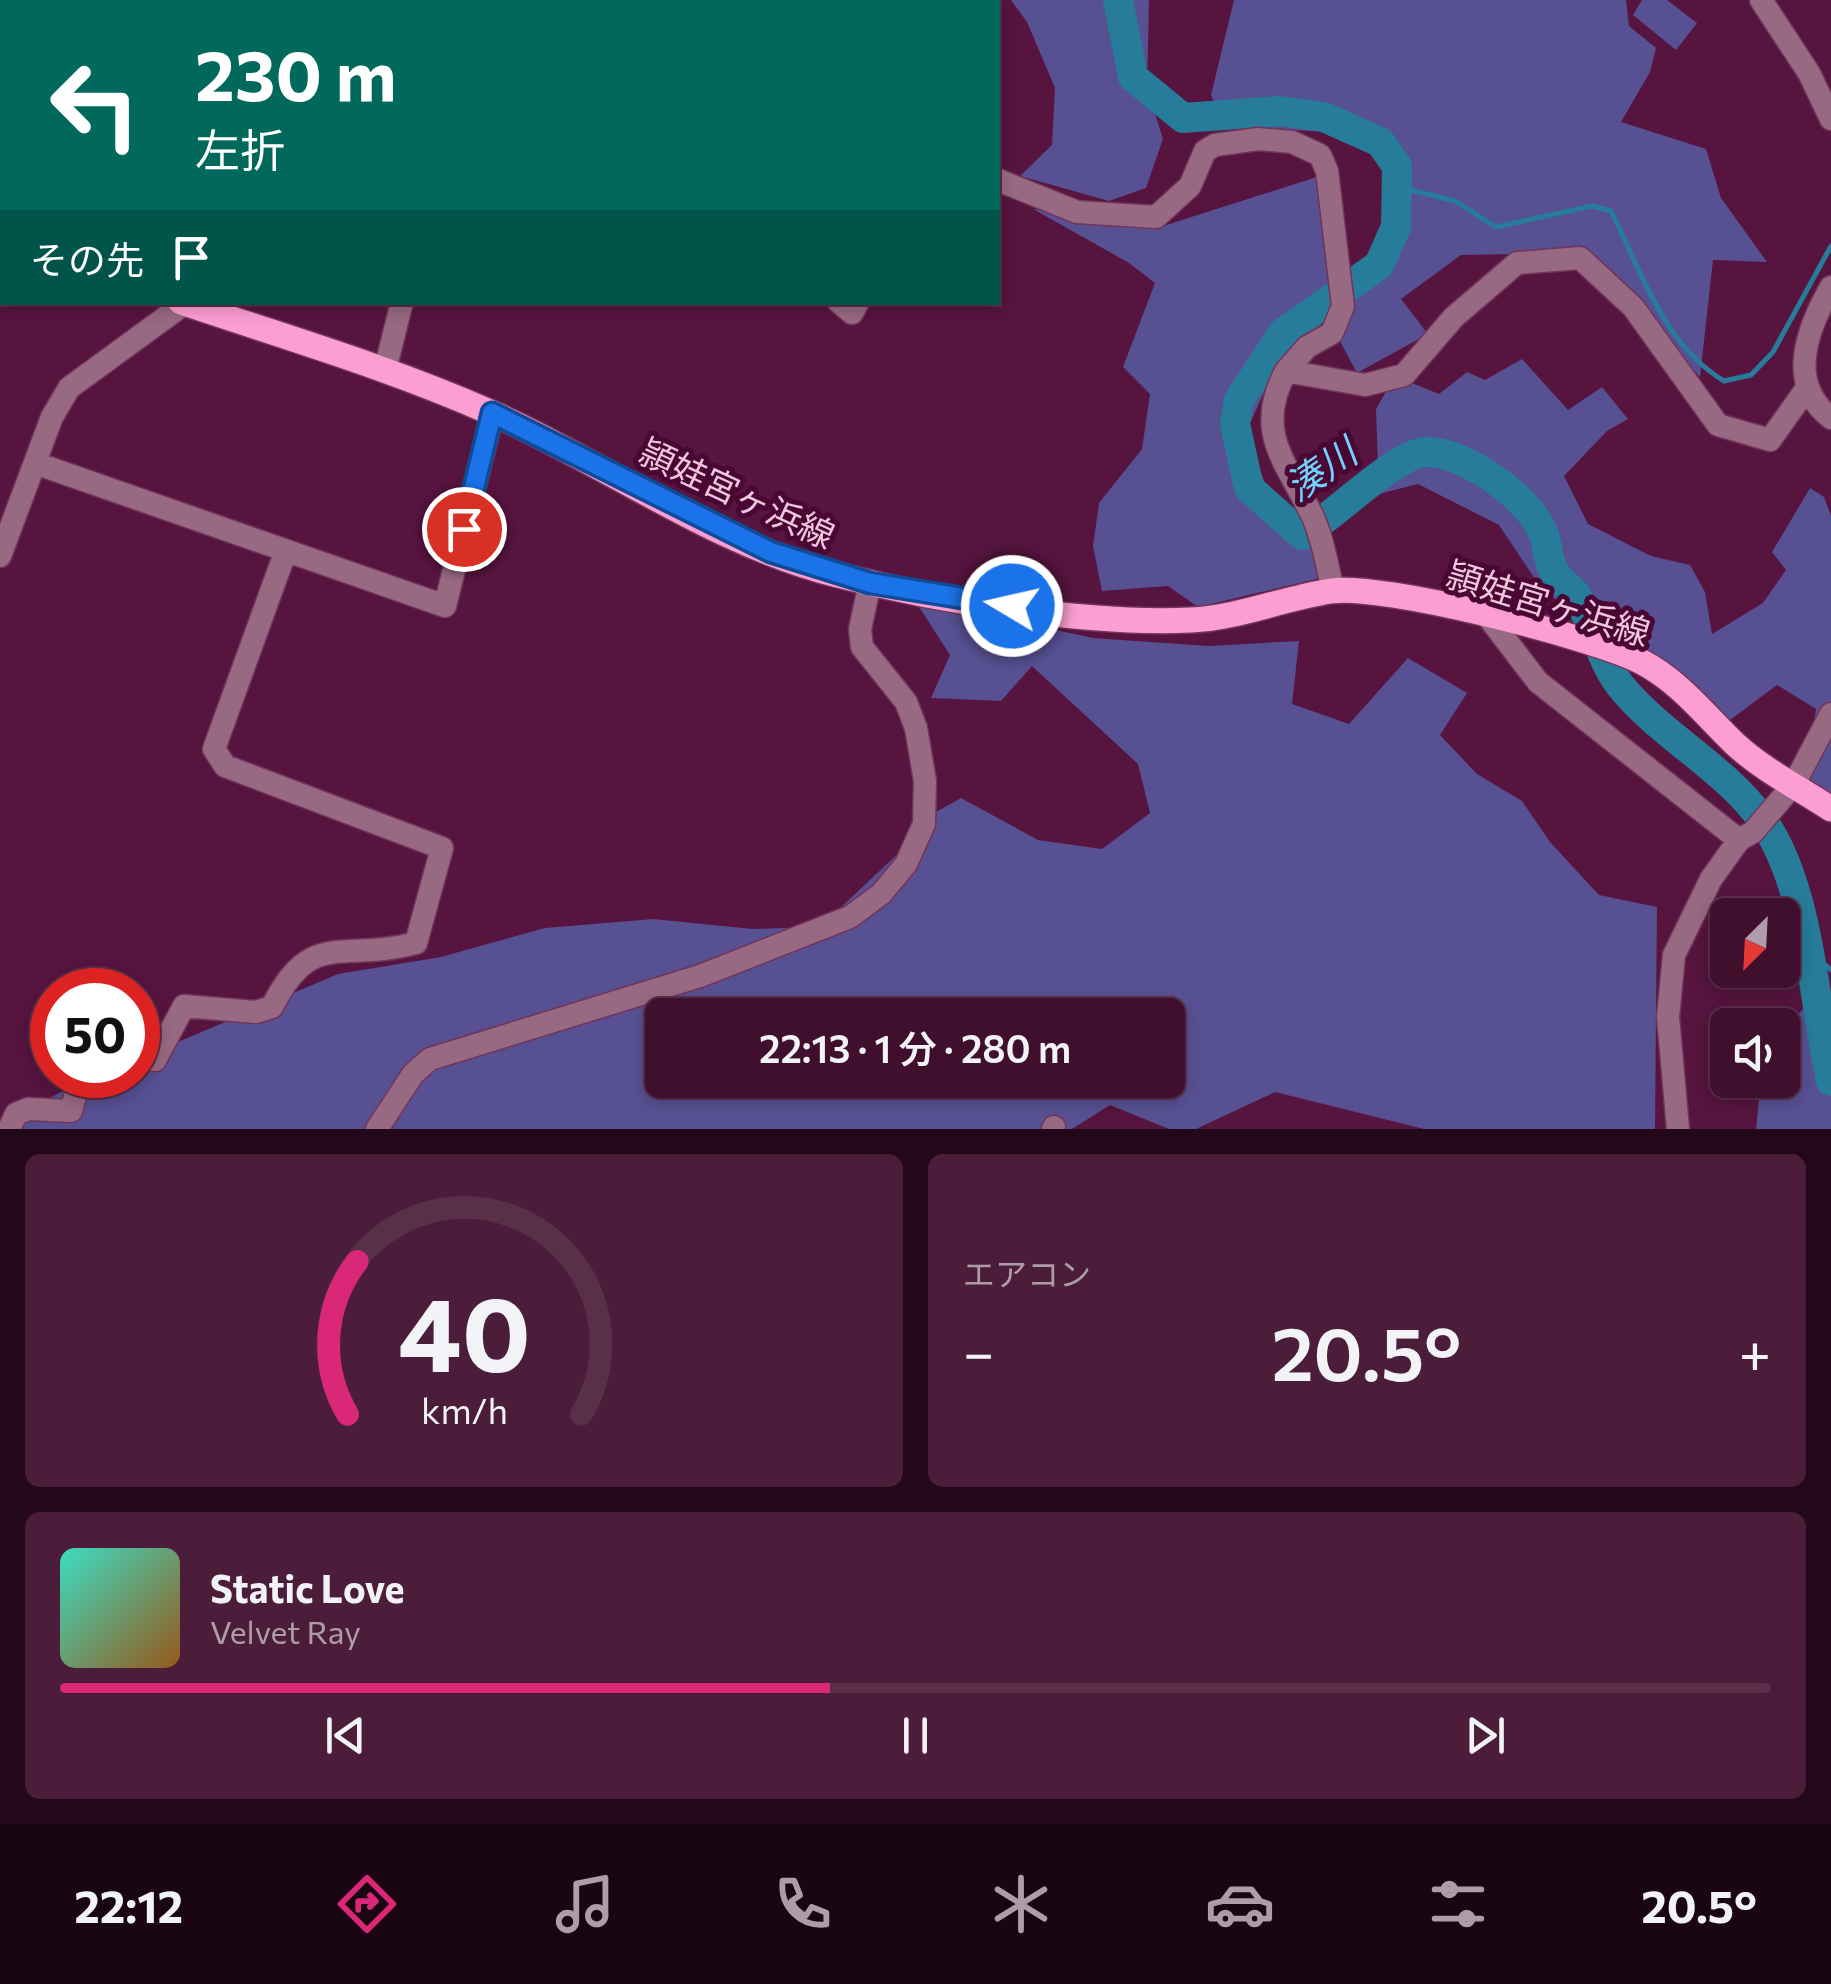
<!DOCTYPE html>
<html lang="ja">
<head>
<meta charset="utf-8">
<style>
	:root { --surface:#400f2e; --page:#4b1d3a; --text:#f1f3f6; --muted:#ae9caa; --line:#592f4a; --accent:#db2777 }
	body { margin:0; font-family:Commissioner,"Noto Sans JP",sans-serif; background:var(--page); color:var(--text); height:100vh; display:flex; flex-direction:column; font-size:38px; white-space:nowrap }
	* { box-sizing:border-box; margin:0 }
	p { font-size:32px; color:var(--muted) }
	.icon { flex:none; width:55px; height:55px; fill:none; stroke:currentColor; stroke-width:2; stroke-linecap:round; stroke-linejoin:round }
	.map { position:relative; height:1129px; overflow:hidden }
	.details { display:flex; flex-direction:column; gap:25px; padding:25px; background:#230819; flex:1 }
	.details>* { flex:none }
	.hud { position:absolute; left:0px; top:0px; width:1000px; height:305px; box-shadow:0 5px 15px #0003,0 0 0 2px var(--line); background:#00695c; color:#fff; overflow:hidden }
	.needle { width:65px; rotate:204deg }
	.controls { position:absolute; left:1710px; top:898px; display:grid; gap:20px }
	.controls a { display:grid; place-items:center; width:90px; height:90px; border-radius:15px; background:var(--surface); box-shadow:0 5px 15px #0003,0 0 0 2px var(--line); font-size:50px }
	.speed { position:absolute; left:30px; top:968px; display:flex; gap:20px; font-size:50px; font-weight:700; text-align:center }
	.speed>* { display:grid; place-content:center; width:130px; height:130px; border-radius:50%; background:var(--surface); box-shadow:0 5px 15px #0003,0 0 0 2px var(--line); line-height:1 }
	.speed .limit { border:15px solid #d22; background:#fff; color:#111 }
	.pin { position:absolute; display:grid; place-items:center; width:85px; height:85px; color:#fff; margin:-42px; border:5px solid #fff; border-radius:50%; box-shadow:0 2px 10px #0007 }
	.me { position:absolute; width:110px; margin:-55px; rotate:279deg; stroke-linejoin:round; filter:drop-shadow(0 0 8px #0008) }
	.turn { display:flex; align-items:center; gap:35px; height:210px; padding:0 30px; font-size:45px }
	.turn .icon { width:130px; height:130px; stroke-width:2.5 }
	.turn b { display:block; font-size:70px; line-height:85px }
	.then { display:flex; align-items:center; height:95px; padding:0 30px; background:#0003; gap:20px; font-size:38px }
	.big { font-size:75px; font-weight:600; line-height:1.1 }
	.details .widget { flex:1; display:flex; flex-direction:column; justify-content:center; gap:15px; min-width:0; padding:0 35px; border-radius:15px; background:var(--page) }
	.details .dial { align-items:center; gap:0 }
	.dial svg { height:260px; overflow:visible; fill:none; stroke:var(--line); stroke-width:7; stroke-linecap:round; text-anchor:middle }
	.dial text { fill:var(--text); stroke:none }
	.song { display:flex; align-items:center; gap:30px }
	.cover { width:120px; height:120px; border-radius:15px; background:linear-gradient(135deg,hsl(170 70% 55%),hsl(30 70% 35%)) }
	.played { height:10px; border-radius:5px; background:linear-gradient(90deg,var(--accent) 45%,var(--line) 45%) }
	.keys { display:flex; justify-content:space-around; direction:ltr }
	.heat { display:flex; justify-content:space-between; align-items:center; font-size:55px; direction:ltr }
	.details .tiles { flex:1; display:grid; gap:25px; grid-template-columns:1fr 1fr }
	.widget:last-child { grid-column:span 2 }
	.trip { position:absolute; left:645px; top:998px; width:540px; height:100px; border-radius:15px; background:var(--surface); box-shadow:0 5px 15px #0003,0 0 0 2px var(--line); font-weight:600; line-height:100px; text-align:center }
	.tabs { display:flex; height:160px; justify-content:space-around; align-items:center; background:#1a0612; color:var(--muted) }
	.tabs .icon { width:70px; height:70px }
	.tabs .selected { color:var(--accent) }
	.tabs b { font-size:45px; color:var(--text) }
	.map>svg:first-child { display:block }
	.green { fill:#575092; fill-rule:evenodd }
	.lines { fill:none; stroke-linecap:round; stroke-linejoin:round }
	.stream { stroke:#277c9a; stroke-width:5 }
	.river { stroke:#277c9a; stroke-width:30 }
	.minor-casing { stroke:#72345a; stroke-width:25 }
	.major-casing { stroke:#72345a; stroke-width:28 }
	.minor { stroke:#986982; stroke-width:22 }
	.major { stroke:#fc9ed2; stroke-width:25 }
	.route-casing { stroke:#114b97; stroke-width:25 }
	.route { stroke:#1a73e8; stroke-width:18 }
	.labels { text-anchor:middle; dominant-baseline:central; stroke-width:10; stroke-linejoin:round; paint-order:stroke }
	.street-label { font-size:35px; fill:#efc6db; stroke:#4a0733 }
	.water-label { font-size:38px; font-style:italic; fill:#6fd3fb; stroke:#4a0733 }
</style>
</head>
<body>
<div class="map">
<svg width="1831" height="1129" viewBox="0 0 1831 1129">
	<rect width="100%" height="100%" fill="#56143e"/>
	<path class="green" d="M1011 0H1149L1147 88 1163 139 1146 188 1109 201 1020 176 1052 145 1055 88 1027 22Z
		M1234 0H1626L1629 26 1656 48 1650 72 1621 122 1706 149 1721 198 1767 262 1713 260 1700 377 1597 267 1514 254 1461 255 1401 299 1428 334 1357 373 1335 332 1381 224 1396 168 1332 132 1225 127 1211 95Z
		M1642 0H1667L1697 23 1676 50 1633 15Z
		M1320 176 1333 258 1322 308 1276 366 1247 430 1265 484 1311 524 1337 574 1198 607 1168 586 1102 591 1093 546 1099 503 1142 449 1150 394 1123 367 1155 283 1129 263 1033 209 1160 227Z
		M1522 359 1568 410 1602 387 1628 419 1607 431 1564 476 1588 524 1651 556 1690 565 1705 592 1712 634 1763 603 1786 570 1772 552 1810 488 1824 497 1831 516V798L1805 781 1816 709 1777 685 1730 720 1629 636 1566 609 1537 582 1499 525 1418 484 1379 494 1376 409 1395 376 1439 394 1467 372 1485 380Z
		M914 599 1093 638 1208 646 1299 641 1292 704 1349 724 1408 658 1467 693 1440 735 1477 774 1522 801 1550 842 1599 895 1657 907 1655 1129H1424L1275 1092 1196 1129H1169L1110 1105 1072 1129H8C46 1095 85 1075 138 1075V1059L338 974 441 957 545 928 653 919 753 929 820 927 905 847 927 817 961 798 1038 840 1102 849 1150 813 1138 764 1032 666 1001 701 931 698 950 655ZM662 1015H1168V1080H662Z
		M1827 984 1831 994V1129H1756L1761 1080H1782L1783 1030Z"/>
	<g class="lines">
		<path class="stream" d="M1399 187 1455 201 1496 227 1592 206 1611 211C1642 273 1663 344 1724 381L1751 375 1773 352 1831 246
			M1805 947 1831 970"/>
		<path class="river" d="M1118 0 1133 77 1183 118 1280 111 1324 117 1380 142 1397 166 1396 227 1379 265 1283 333 1239 400 1235 424 1249 488 1302 535C1332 518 1398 452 1426 452 1463 451 1527 496 1542 530 1548 543 1547 561 1555 573 1560 582 1570 587 1576 595 1593 622 1600 658 1619 684 1664 741 1740 774 1774 839 1811 909 1814 1003 1831 1081"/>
		<defs>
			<path id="minor" d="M712 0 719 2
				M1761 0 1809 73 1831 119
				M535 2 536 0
				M998 180 1077 212 1156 217 1190 186 1205 151 1215 145 1258 139 1292 142 1320 155 1327 171 1343 306 1332 333 1307 347 1286 371
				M1831 287C1808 327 1785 383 1831 418
				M839 302 852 313 858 302
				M385 370 402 302
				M35 463 445 606 493 413
				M0 556 52 417 69 388 184 304
				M1333 590C1327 566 1323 538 1312 515 1287 463 1253 432 1286 371L1365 385 1404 375 1454 317 1517 263 1580 258 1633 307 1718 425 1770 440 1807 388
				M1489 618 1538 682 1739 840
				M138 1058 155 1060 184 1006 256 1012 272 1007C311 927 344 963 416 943L442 848 225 766 214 749 285 553
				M9 1129 16 1114 28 1109 71 1111 81 1075
				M377 1129 413 1074 430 1059 700 976 850 917 881 894 906 864 924 824 925 781 916 728 906 702 862 647 860 629 870 583
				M1053 1129 1054 1127
				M1678 1129 1668 1017 1674 955 1711 879 1739 840 1753 832 1794 784 1831 714"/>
			<path id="major" d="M0 243 2 244
				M181 302C285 337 391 368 492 413 607 464 715 545 838 575 939 601 1088 625 1191 620 1238 618 1284 598 1331 591 1382 583 1593 637 1642 662 1680 682 1705 715 1735 744 1763 770 1799 788 1831 809"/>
		</defs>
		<use href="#minor" class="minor-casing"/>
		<use href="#major" class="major-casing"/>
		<use href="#minor" class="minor"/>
		<use href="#major" class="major"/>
	</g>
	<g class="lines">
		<defs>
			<path id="route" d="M464 529 492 413 771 552 870 583 1012 606"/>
		</defs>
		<use href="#route" class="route-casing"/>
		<use href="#route" class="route"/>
	</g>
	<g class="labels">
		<g class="street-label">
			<text transform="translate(738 492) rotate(25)">頴娃宮ヶ浜線</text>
			<text transform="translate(1549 602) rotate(17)">頴娃宮ヶ浜線</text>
		</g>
		<g class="water-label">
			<text transform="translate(1320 468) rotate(-35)">湊川</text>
		</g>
	</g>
</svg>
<div class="controls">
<a><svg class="needle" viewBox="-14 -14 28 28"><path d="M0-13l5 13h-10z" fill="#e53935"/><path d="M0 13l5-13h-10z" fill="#ae9caa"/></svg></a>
<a><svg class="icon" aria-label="sound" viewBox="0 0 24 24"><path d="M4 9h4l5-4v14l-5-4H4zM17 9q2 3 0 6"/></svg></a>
</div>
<div class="speed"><div class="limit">50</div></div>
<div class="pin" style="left:464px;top:529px;background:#d93025"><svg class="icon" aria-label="arrive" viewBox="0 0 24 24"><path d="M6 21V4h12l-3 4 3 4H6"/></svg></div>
<svg class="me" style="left:1012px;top:606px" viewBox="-20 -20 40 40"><circle r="17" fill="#1a73e8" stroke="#fff" stroke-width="3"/><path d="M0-11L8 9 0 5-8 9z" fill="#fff"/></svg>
<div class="trip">22:13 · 1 分 · 280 m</div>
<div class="hud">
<div class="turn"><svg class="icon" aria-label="left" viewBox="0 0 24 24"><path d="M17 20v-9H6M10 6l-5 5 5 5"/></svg><div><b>230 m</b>左折</div></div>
<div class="then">その先<svg class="icon" aria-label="arrive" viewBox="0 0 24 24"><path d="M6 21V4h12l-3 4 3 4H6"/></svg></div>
</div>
</div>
<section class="details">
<div class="tiles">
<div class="widget dial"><svg viewBox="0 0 100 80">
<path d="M14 69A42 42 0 1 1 86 69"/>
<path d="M14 69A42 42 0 0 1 17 22" stroke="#db2777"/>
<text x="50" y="56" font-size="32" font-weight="700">40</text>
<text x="50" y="72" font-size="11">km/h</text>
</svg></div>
<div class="widget"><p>エアコン</p>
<div class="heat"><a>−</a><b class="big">20.5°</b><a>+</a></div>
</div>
<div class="widget">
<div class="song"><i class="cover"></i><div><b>Static Love</b><p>Velvet Ray</p></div></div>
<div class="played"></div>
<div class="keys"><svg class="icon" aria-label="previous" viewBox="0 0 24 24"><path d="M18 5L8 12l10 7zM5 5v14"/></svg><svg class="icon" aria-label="pause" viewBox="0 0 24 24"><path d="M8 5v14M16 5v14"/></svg><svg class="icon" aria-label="next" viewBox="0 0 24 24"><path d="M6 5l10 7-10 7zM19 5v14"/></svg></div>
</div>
</div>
</section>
<nav class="tabs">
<b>22:12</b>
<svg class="icon selected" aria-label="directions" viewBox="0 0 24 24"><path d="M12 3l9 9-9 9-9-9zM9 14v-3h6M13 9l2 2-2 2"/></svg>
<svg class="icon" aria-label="music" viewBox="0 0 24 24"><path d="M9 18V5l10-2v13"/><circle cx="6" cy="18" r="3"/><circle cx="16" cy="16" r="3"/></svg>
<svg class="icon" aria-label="phone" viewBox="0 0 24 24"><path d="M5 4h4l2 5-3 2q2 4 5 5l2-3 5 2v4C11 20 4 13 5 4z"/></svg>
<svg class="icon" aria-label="climate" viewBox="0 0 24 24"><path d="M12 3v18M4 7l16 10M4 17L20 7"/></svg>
<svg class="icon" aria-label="car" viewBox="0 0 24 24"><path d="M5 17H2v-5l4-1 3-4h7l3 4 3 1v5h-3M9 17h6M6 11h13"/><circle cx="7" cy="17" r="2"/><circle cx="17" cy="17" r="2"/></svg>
<svg class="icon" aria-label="filters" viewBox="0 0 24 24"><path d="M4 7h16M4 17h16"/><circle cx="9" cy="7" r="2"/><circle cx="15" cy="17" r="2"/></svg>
<b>20.5°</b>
</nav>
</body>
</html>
